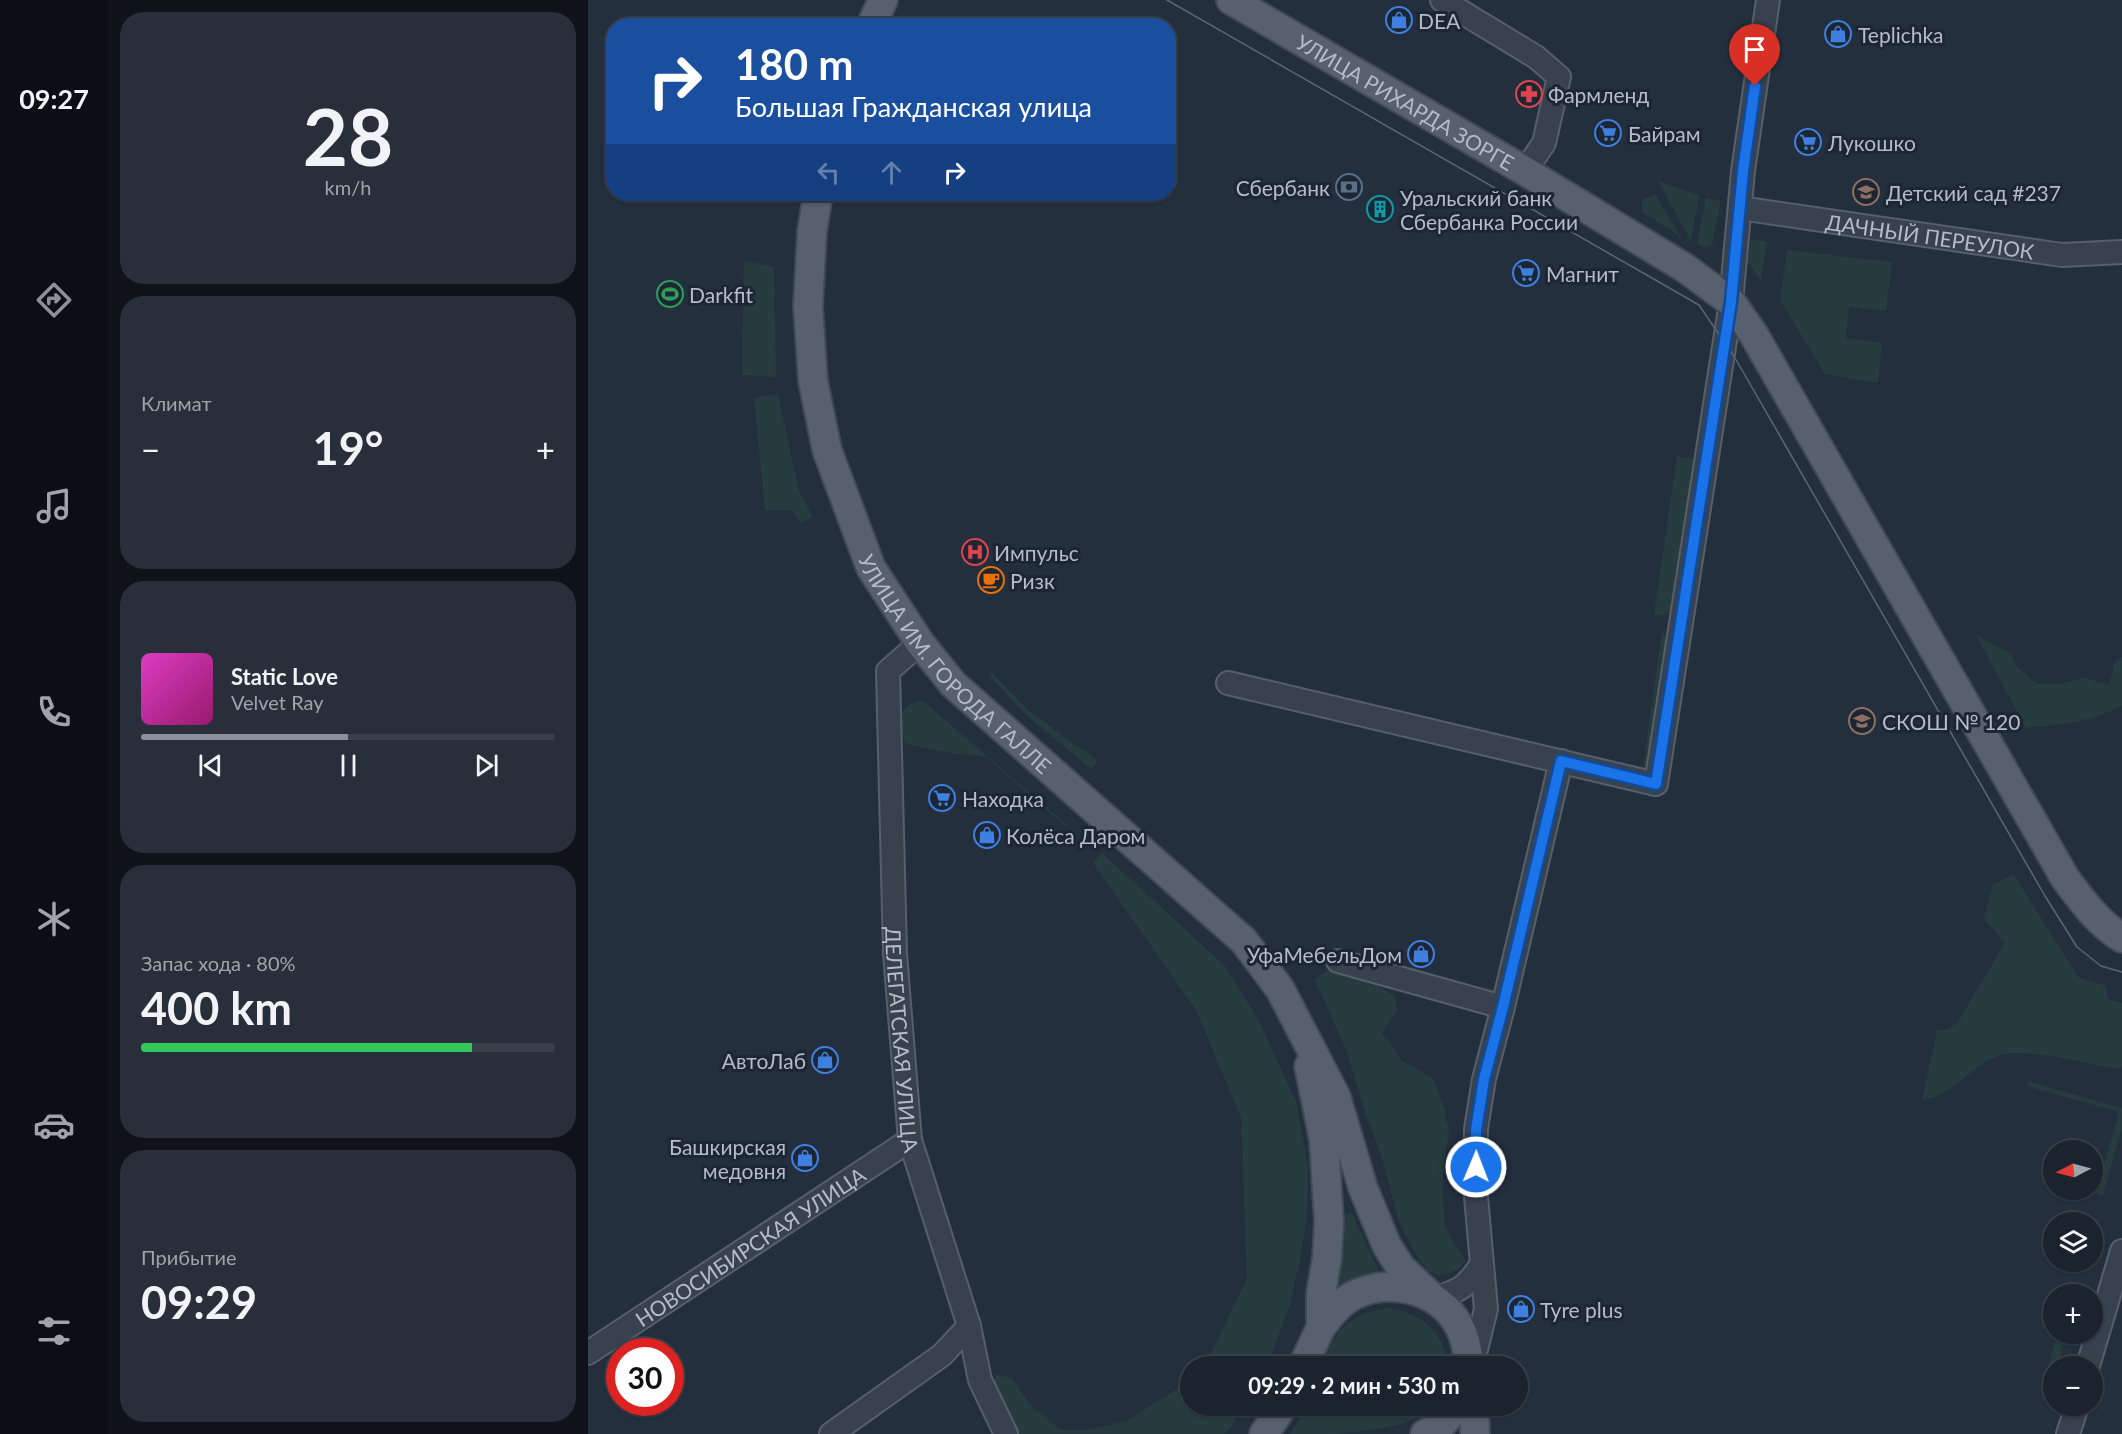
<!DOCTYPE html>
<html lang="ru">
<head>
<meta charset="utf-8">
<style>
	:root { --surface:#1b232e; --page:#282f3a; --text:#f1f3f6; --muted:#a0a4aa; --line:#39404a; --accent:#8c9099 }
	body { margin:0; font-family:Lato,sans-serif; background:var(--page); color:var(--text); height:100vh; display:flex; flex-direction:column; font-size:22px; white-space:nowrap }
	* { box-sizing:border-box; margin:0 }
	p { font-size:20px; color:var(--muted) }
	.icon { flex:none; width:33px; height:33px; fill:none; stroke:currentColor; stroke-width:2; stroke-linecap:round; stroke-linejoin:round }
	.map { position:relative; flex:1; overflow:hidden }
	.details { display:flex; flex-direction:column; gap:12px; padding:12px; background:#0f1319; width:480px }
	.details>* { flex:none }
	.top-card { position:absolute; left:18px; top:18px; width:570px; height:183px; border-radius:24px; box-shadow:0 2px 4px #0004,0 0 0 2px var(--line); background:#1a4fa0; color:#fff; overflow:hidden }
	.needle { width:39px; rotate:264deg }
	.fabs { position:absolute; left:1455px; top:1140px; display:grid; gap:12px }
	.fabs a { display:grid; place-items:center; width:60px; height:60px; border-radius:50%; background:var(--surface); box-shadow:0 2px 4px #0004,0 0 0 2px var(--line); font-size:30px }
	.speed { position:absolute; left:18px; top:1338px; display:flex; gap:12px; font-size:30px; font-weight:700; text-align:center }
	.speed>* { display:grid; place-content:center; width:78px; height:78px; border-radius:50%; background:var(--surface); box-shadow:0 2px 4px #0004,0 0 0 2px var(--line); line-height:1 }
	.speed .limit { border:9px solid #d22; background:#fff; color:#111 }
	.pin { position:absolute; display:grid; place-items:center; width:51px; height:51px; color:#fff; margin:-62px -26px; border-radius:50% 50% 50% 0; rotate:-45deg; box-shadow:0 0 6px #0007 }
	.pin .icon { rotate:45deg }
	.me { position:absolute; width:66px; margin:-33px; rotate:1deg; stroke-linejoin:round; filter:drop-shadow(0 0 4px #0008) }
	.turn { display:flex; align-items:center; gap:21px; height:126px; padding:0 30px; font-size:27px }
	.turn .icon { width:78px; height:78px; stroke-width:2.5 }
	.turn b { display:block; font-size:42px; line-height:51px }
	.lanes { display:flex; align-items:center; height:57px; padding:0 30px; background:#0003; justify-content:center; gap:30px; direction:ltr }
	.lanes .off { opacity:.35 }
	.big { font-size:45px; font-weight:700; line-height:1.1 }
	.details .card { flex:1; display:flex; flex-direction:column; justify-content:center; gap:9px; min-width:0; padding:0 21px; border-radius:24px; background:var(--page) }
	.details .dial { align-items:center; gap:0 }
	.dial b { font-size:78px; line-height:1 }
	.song { display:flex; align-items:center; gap:18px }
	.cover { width:72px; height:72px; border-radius:9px; background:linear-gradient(135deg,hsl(310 70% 55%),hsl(320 70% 35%)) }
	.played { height:6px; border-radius:3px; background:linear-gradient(90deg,var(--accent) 50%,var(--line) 50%) }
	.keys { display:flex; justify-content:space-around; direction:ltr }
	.heat { display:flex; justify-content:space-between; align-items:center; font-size:33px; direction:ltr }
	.charge { height:9px; border-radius:4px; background:linear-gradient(90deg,#34c759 80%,var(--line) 0) }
	.trip { position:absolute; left:592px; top:1356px; width:348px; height:60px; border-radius:30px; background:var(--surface); box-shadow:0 2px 4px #0004,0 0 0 2px var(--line); font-weight:700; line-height:60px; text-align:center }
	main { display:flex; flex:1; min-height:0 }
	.tabs { display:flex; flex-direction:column; width:108px; justify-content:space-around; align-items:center; background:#0b0e12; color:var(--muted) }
	.tabs .icon { width:42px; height:42px }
	.tabs .on { color:var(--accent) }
	.tabs b { font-size:27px; color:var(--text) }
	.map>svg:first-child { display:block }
	.green { fill:#263c3f }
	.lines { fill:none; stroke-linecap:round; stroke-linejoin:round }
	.minor-casing { stroke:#565f6c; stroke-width:26 }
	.major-casing { stroke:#414a57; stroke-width:32 }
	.minor { stroke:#38414e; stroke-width:22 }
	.major { stroke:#56606e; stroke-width:28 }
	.tram { stroke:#5a6575; stroke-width:1.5 }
	.route-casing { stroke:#114b97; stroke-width:15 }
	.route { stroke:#1a73e8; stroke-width:10 }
	.labels { text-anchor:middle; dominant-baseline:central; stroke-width:6; stroke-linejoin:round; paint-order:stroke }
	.poi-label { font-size:21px; fill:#b4bcc9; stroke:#1d2633; text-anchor:start }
	.street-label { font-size:21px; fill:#b4bcc9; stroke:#1d2633 }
</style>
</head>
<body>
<main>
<nav class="tabs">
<b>09:27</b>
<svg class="icon on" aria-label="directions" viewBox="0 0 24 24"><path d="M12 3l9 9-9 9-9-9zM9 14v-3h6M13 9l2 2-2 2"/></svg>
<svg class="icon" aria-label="music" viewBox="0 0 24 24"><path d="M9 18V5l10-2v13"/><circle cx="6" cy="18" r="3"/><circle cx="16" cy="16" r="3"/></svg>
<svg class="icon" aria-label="phone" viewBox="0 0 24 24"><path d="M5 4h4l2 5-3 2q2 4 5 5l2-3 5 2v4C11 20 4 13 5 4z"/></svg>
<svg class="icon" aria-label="climate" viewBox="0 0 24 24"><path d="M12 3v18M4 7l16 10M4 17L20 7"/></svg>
<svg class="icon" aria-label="car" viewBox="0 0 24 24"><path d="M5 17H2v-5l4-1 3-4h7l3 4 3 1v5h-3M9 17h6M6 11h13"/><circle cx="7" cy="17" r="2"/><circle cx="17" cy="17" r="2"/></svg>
<svg class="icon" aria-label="filters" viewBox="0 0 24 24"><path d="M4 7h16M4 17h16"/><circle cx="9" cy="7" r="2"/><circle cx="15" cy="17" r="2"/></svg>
</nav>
<section class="details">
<div class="card dial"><b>28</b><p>km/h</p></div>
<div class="card"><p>Климат</p>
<div class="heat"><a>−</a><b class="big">19°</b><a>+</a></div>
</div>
<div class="card">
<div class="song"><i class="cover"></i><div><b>Static Love</b><p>Velvet Ray</p></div></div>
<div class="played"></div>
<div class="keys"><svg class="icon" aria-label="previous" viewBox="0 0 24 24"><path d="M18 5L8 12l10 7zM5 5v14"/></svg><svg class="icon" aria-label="pause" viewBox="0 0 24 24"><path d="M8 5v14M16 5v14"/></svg><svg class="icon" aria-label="next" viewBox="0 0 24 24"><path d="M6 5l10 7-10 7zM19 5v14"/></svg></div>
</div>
<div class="card"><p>Запас хода · 80%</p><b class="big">400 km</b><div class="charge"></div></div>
<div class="card"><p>Прибытие</p><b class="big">09:29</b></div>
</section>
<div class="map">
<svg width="1534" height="1434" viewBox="0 0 1534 1434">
	<rect width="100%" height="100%" fill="#242f3e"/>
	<path class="green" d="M1070 181 1111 195 1103 241Z
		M1067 194 1093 237 1054 212V200Z
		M1118 198 1133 201 1124 244 1119 247 1109 245Z
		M1163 239 1179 242 1173 281 1159 261Z
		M1199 250 1304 262 1298 311 1261 307 1258 338 1294 343 1290 383 1237 374 1192 300Z
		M156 261 186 267 188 377 154 375Z
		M190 394 211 491 225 517 212 523 203 510H177L166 398Z
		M1089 456 1108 459 1086 608 1074 616 1066 614Z
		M1074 632 1080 637 1062 764 1055 768Z
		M1388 635 1423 654 1429 667 1449 684H1471L1496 678 1521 685 1527 662 1534 657V705C1506 722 1471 724 1438 728Z
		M403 672 440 710 510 761 503 769 436 713 403 677 402 674Z
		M332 700 335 701 480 826 478 827 398 757 350 751 317 743 313 728 314 712 322 704Z
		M514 853 637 966 671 1021 709 1104 720 1166 719 1216 712 1259 702 1305 679 1366H617L659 1279 653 1117 608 1010 505 863Z
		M1426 875 1490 977 1518 986 1520 999 1534 1003V1067L1525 1068C1496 1063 1430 1045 1405 1058 1380 1070 1363 1096 1334 1100L1349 1031 1360 1029 1369 1023 1417 943 1396 919 1405 884Z
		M739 970 786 984 807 996 809 1011 793 1034 802 1042 814 1061 845 1078 857 1110V1117L861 1130 854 1185 857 1226 866 1244 878 1261 871 1269 858 1274 850 1275 841 1272 826 1251 811 1222 794 1158 776 1109 758 1049 727 980Z
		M1440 1081 1534 1108V1128L1515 1195 1508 1193 1531 1112 1439 1086Z
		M764 1213 792 1274 764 1281 751 1287 758 1214Z
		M801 1308C833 1314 857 1331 859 1366H736C746 1329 762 1313 801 1308Z
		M1469 1334H1479L1470 1366H1466L1465 1376 1458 1374Z
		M409 1375 424 1378 441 1403 471 1429 494 1431 539 1421 603 1380V1406H656L642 1428 636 1434H425L403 1385Z
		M719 1406H846C819 1434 744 1434 702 1434Z"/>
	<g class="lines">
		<defs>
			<g id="minor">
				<path d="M854 0 948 57 971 77 956 143 937 171"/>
				<path id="s1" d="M1152 208 1474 255 1534 252"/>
				<path id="s2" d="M332 643 300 671 307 954 322 1140 381 1326 392 1380 418 1434"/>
				<path d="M640 683 1068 784 1143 302 1155 171 1180 0"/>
				<path d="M750 961 915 1007"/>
				<path d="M846 1299C872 1290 878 1288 893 1265"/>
				<path id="s3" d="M0 1353 322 1140"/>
				<path d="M884 1366 898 1309 887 1185 888 1129 896 1079 915 1007 973 761"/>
				<path d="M1500 1366 1534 1251"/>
				<path d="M243 1434 354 1355 381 1326"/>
				<path d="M1480 1434 1489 1406"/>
			</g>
			<g id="major">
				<path id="s4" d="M643 0 937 171 1097 268 1143 302 1166 335 1477 878C1494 901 1510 923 1534 938"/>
				<path d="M283 26 295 0"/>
				<path id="s5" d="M230 194 224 232 220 306 225 381 239 450 283 568 332 643 365 684 656 941 692 989 748 1097 775 1188 799 1246 813 1268 846 1299"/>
				<path d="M733 1327C741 1317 748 1307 758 1300 794 1275 851 1287 871 1326 878 1338 880 1353 881 1366"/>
				<path d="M715 1366 733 1327V1294L739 1258 741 1222 736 1140 721 1066"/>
				<path d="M886 1406 887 1434"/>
				<path d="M676 1434 695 1406"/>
				<path d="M837 1434 852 1426 870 1406"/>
			</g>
		</defs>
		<use href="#minor" class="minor-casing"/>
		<use href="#major" class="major-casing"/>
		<use href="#minor" class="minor"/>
		<use href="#major" class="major"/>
		<path class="tram" d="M579 0 1111 305 1147 358 1457 896 1489 947 1513 966 1534 972"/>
	</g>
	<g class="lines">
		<defs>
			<path id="route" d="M888 1167V1130L896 1079 915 1007 973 761 1068 784 1143 302 1155 171 1167 86"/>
		</defs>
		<use href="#route" class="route-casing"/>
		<use href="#route" class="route"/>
	</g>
	<defs>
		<symbol id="shop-ring" viewBox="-11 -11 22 22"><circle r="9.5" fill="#1d2633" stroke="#3f7fe0" stroke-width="1.5"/><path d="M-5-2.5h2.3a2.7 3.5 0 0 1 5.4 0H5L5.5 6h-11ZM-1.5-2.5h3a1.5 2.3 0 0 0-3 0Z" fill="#3f7fe0"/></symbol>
		<symbol id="pharmacy-ring" viewBox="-11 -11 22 22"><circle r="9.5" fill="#1d2633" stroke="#e0444e" stroke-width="1.5"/><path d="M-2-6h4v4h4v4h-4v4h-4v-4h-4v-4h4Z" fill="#e0444e"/></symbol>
		<symbol id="supermarket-ring" viewBox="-11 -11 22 22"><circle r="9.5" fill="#1d2633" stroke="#3f7fe0" stroke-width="1.5"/><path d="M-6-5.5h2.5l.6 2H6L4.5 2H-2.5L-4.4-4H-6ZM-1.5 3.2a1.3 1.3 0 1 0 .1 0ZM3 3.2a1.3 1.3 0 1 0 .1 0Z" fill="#3f7fe0"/></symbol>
		<symbol id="bank-ring" viewBox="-11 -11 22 22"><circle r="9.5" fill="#1d2633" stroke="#5c6f8a" stroke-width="1.5"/><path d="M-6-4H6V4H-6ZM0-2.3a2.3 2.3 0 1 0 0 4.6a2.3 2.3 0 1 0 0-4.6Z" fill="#5c6f8a"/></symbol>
		<symbol id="school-ring" viewBox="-11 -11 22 22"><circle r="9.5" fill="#1d2633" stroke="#8d6e63" stroke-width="1.5"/><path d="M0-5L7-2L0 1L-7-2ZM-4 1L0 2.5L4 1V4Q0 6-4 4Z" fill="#8d6e63"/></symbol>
		<symbol id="building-ring" viewBox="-11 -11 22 22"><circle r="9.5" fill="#1d2633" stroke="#0f9aa8" stroke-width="1.5"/><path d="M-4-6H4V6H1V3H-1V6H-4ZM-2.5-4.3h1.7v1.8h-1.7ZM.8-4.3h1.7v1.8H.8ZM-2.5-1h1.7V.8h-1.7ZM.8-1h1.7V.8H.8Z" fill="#0f9aa8"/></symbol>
		<symbol id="stadium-ring" viewBox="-11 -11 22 22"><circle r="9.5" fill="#1d2633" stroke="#2e9e5b" stroke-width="1.5"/><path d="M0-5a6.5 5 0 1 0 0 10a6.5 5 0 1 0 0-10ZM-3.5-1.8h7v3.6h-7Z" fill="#2e9e5b"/></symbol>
		<symbol id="hospital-ring" viewBox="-11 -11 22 22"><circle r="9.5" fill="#1d2633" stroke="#e0444e" stroke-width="1.5"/><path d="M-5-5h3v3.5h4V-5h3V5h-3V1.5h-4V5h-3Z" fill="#e0444e"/></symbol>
		<symbol id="cafe-ring" viewBox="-11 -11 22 22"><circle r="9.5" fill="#1d2633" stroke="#e8710a" stroke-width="1.5"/><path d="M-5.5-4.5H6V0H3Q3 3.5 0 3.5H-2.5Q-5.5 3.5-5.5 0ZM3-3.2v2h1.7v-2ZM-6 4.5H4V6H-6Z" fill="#e8710a"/></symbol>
	</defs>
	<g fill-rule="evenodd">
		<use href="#shop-ring" x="796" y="5" width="30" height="30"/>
		<use href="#shop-ring" x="1235" y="19" width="30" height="30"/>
		<use href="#pharmacy-ring" x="926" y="79" width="30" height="30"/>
		<use href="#supermarket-ring" x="1005" y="118" width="30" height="30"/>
		<use href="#supermarket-ring" x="1205" y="127" width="30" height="30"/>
		<use href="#bank-ring" x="746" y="172" width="30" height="30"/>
		<use href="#school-ring" x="1263" y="177" width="30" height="30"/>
		<use href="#building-ring" x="777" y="194" width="30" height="30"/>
		<use href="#supermarket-ring" x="923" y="258" width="30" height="30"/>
		<use href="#stadium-ring" x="67" y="279" width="30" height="30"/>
		<use href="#hospital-ring" x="372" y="537" width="30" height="30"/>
		<use href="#cafe-ring" x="388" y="565" width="30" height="30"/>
		<use href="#school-ring" x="1259" y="706" width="30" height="30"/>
		<use href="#supermarket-ring" x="339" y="783" width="30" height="30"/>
		<use href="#shop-ring" x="384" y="820" width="30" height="30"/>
		<use href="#shop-ring" x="818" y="939" width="30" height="30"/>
		<use href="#shop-ring" x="222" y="1045" width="30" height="30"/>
		<use href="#shop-ring" x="202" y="1143" width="30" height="30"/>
		<use href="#shop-ring" x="918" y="1294" width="30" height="30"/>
	</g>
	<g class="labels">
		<g class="poi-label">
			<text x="830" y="20">DEA</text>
			<text x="1270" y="34">Teplichka</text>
			<text x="960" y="94">Фармленд</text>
			<text x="1040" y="133">Байрам</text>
			<text x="1240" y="142">Лукошко</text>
			<text x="742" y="187" text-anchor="end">Сбербанк</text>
			<text x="1298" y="192">Детский сад #237</text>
			<text x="812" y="197">Уральский банк<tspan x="812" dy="24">Сбербанка России</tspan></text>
			<text x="958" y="273">Магнит</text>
			<text x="101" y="294">Darkfit</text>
			<text x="406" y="552">Импульс</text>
			<text x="422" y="580">Ризк</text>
			<text x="1294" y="721">СКОШ № 120</text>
			<text x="374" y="798">Находка</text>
			<text x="418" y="835">Колёса Даром</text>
			<text x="814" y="954" text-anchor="end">УфаМебельДом</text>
			<text x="218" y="1060" text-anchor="end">АвтоЛаб</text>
			<text x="198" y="1146" text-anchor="end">Башкирская<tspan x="198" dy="24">медовня</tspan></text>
			<text x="952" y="1309">Tyre plus</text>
		</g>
		<g class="street-label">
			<text stroke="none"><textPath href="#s4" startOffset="202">УЛИЦА РИХАРДА ЗОРГЕ</textPath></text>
			<text stroke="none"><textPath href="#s1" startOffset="192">ДАЧНЫЙ ПЕРЕУЛОК</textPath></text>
			<text stroke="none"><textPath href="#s5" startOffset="512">УЛИЦА ИМ. ГОРОДА ГАЛЛЕ</textPath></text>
			<text stroke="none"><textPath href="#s2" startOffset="411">ДЕЛЕГАТСКАЯ УЛИЦА</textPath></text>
			<text stroke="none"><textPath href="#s3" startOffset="194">НОВОСИБИРСКАЯ УЛИЦА</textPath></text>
		</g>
	</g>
</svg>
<div class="fabs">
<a><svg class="needle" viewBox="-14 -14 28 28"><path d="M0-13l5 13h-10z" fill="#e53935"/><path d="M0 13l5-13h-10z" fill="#a0a4aa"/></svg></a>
<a><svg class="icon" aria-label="layers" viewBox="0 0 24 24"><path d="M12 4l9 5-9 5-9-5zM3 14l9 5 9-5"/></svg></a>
<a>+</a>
<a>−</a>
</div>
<div class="speed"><div class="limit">30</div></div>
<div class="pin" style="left:1167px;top:86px;background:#d93025"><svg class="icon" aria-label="arrive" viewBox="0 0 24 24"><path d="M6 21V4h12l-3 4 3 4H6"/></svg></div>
<svg class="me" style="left:888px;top:1167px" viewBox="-20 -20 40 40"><circle r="17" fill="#1a73e8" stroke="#fff" stroke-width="3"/><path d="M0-11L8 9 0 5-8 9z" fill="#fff"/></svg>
<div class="trip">09:29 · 2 мин · 530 m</div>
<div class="top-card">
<div class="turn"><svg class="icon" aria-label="right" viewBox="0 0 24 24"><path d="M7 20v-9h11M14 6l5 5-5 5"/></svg><div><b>180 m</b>Большая Гражданская улица</div></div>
<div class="lanes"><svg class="icon off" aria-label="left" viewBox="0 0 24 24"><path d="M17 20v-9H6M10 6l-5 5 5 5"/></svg><svg class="icon off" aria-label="ahead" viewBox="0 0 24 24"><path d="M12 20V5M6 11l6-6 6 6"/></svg><svg class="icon" aria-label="right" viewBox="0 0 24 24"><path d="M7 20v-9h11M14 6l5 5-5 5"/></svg></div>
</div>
</div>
</main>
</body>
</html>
